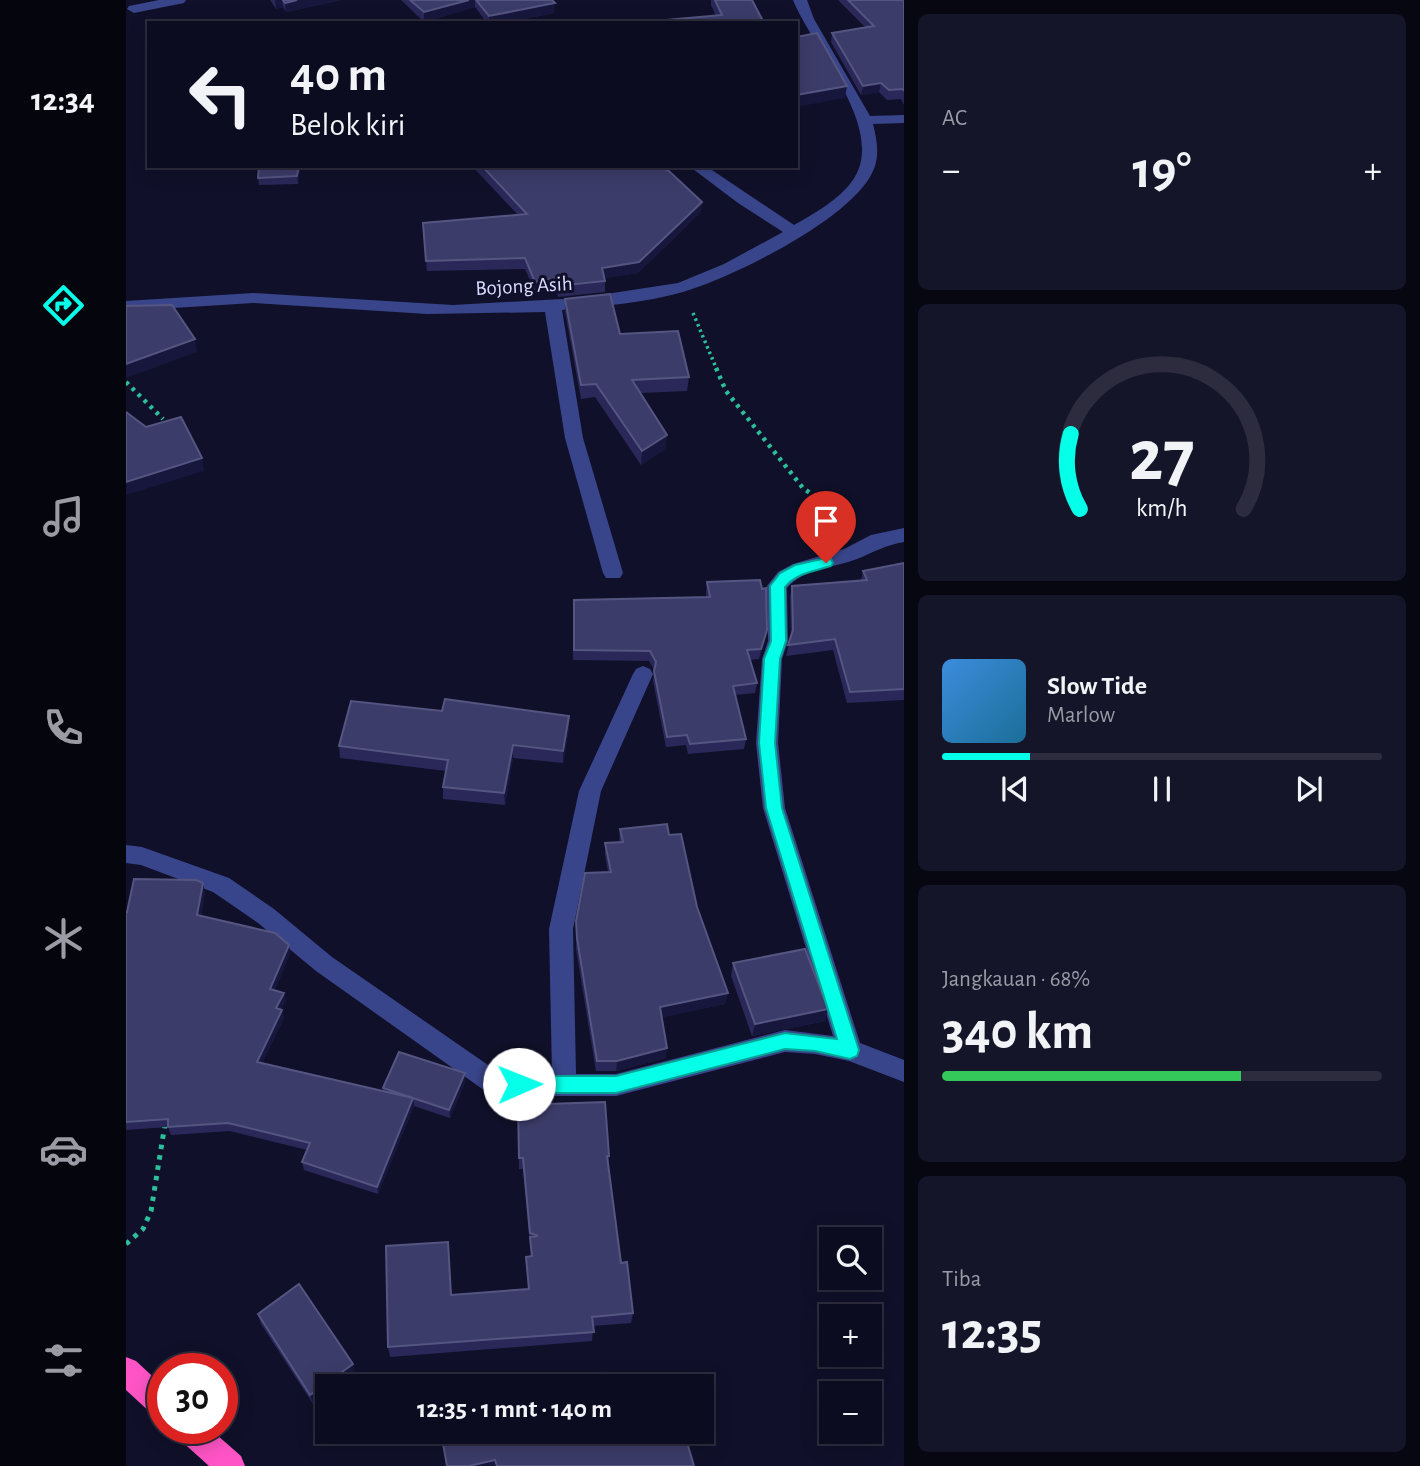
<!DOCTYPE html>
<html lang="id">
<head>
<meta charset="utf-8">
<style>
	:root { --surface:#0c0c20; --page:#151529; --text:#f1f3f6; --muted:#9a9ba5; --line:#2c2c3e; --accent:#05ffe9 }
	body { margin:0; font-family:"Alegreya Sans",sans-serif; background:var(--page); color:var(--text); height:100vh; display:flex; flex-direction:column; font-size:26px; white-space:nowrap }
	* { box-sizing:border-box; margin:0 }
	p { font-size:23px; color:var(--muted) }
	.icon { flex:none; width:38px; height:38px; fill:none; stroke:currentColor; stroke-width:2; stroke-linecap:round; stroke-linejoin:round }
	.map { position:relative; flex:1; overflow:hidden }
	.sheet { display:flex; flex-direction:column; gap:14px; padding:14px; background:#070712; width:516px }
	.sheet>* { flex:none }
	.hud { position:absolute; left:21px; top:21px; width:651px; height:147px; border-radius:0px; box-shadow:0 4px 18px #0003,0 0 0 2px var(--line); background:#0c0c20; color:var(--text); overflow:hidden }
	.fabs { position:absolute; left:693px; top:1227px; display:grid; gap:14px }
	.fabs a { display:grid; place-items:center; width:63px; height:63px; border-radius:0px; background:var(--surface); box-shadow:0 4px 18px #0003,0 0 0 2px var(--line); font-size:35px }
	.speed { position:absolute; left:21px; top:1353px; display:flex; gap:14px; font-size:35px; font-weight:700; text-align:center }
	.speed>* { display:grid; place-content:center; width:91px; height:91px; border-radius:50%; background:var(--surface); box-shadow:0 4px 18px #0003,0 0 0 2px var(--line); line-height:1 }
	.speed .limit { border:10px solid #d22; background:#fff; color:#111 }
	.pin { position:absolute; display:grid; place-items:center; width:60px; height:60px; color:#fff; margin:-72px -30px; border-radius:50% 50% 50% 0; rotate:-45deg; box-shadow:0 0 7px #0007 }
	.pin .icon { rotate:45deg }
	.me { position:absolute; width:77px; margin:-38px; rotate:89deg; stroke-linejoin:round; filter:drop-shadow(0 0 5px #0008) }
	.turn { display:flex; align-items:center; gap:24px; height:147px; padding:0 28px; font-size:32px }
	.turn .icon { width:91px; height:91px; stroke-width:2.5 }
	.turn b { display:block; font-size:49px; line-height:60px }
	.big { font-size:52px; font-weight:700; line-height:1.1 }
	.sheet .widget { flex:1; display:flex; flex-direction:column; justify-content:center; gap:10px; min-width:0; padding:0 24px; border-radius:10px; background:var(--page) }
	.sheet .dial { align-items:center; gap:0 }
	.dial svg { height:182px; overflow:visible; fill:none; stroke:var(--line); stroke-width:7; stroke-linecap:round; text-anchor:middle }
	.dial text { fill:var(--text); stroke:none }
	.song { display:flex; align-items:center; gap:21px }
	.cover { width:84px; height:84px; border-radius:10px; background:linear-gradient(135deg,hsl(210 70% 55%),hsl(200 70% 35%)) }
	.played { height:7px; border-radius:4px; background:linear-gradient(90deg,var(--accent) 20%,var(--line) 20%) }
	.keys { display:flex; justify-content:space-around; direction:ltr }
	.heat { display:flex; justify-content:space-between; align-items:center; font-size:38px; direction:ltr }
	.charge { height:10px; border-radius:5px; background:linear-gradient(90deg,#34c759 68%,var(--line) 0) }
	.trip { position:absolute; left:189px; top:1374px; width:399px; height:70px; border-radius:0px; background:var(--surface); box-shadow:0 4px 18px #0003,0 0 0 2px var(--line); font-weight:700; line-height:70px; text-align:center }
	main { display:flex; flex:1; min-height:0 }
	.menu { display:flex; flex-direction:column; width:126px; justify-content:space-around; align-items:center; background:#05050d; color:var(--muted) }
	.menu .icon { width:49px; height:49px }
	.menu .active { color:var(--accent) }
	.menu b { font-size:32px; color:var(--text) }
	.map>svg:first-child { display:block }
	.lines { fill:none; stroke-linecap:round; stroke-linejoin:round }
	.path-far2 { stroke:#2cbf9b; stroke-width:3.5; stroke-dasharray:2.5 3.5; stroke-linecap:butt }
	.path-far1 { stroke:#2cbf9b; stroke-width:4.5; stroke-dasharray:3.5 5; stroke-linecap:butt }
	.path { stroke:#2cbf9b; stroke-width:5; stroke-dasharray:4.5 6; stroke-linecap:butt }
	.minor { fill:#39458a; fill-rule:evenodd }
	.highway { fill:#ff54c6; fill-rule:evenodd }
	.wall { fill:#292859 }
	.shaded-wall { fill:#17173e }
	.building { fill:#3c3c6a; stroke:#555582; stroke-width:2 }
	.route { fill:#05ffe9; stroke:#03a697; stroke-width:2 }
	.labels { text-anchor:middle; dominant-baseline:central; stroke-width:6; stroke-linejoin:round; paint-order:stroke }
	.far-street-label { font-size:21px; fill:#d9dbff; stroke:#10102a }
</style>
</head>
<body>
<main>
<nav class="menu">
<b>12:34</b>
<svg class="icon active" aria-label="directions" viewBox="0 0 24 24"><path d="M12 3l9 9-9 9-9-9zM9 14v-3h6M13 9l2 2-2 2"/></svg>
<svg class="icon" aria-label="music" viewBox="0 0 24 24"><path d="M9 18V5l10-2v13"/><circle cx="6" cy="18" r="3"/><circle cx="16" cy="16" r="3"/></svg>
<svg class="icon" aria-label="phone" viewBox="0 0 24 24"><path d="M5 4h4l2 5-3 2q2 4 5 5l2-3 5 2v4C11 20 4 13 5 4z"/></svg>
<svg class="icon" aria-label="climate" viewBox="0 0 24 24"><path d="M12 3v18M4 7l16 10M4 17L20 7"/></svg>
<svg class="icon" aria-label="car" viewBox="0 0 24 24"><path d="M5 17H2v-5l4-1 3-4h7l3 4 3 1v5h-3M9 17h6M6 11h13"/><circle cx="7" cy="17" r="2"/><circle cx="17" cy="17" r="2"/></svg>
<svg class="icon" aria-label="filters" viewBox="0 0 24 24"><path d="M4 7h16M4 17h16"/><circle cx="9" cy="7" r="2"/><circle cx="15" cy="17" r="2"/></svg>
</nav>
<div class="map">
<svg width="778" height="1466" viewBox="0 0 778 1466">
	<rect width="100%" height="100%" fill="#10102a"/>
	<g class="lines">
		<path class="path-far2" d="M567 313 591 370"/>
		<path class="path-far1" d="M590 368 600 391 677 488 722 520
			M0 382 37 419"/>
		<path class="path" d="M0 1244 17 1229 25 1211 39 1124"/>
		<path class="minor" d="M33 0H60L58 3 8 13 1 9 3 6Z
			M667 0H681L688 19 744 116 778 115V123L747 124C751 140 754 156 747 171 727 218 606 278 557 292 518 303 476 306 436 310L457 438 497 573 494 578H480L477 573 439 438 419 312 301 314 127 303 0 311V301L127 293 327 305 454 298 552 283 598 264 657 232 612 203 563 166H580L668 225C689 213 713 200 727 180 762 129 686 48 667 0Z
			M778 528V542C760 545 748 552 731 559 708 568 678 568 661 588L662 641 656 659 652 743 659 808 734 1043 778 1060V1082L723 1061 689 1054 659 1052 490 1096H371L362 1093 190 971 132 923 87 892 15 865 0 863V845L16 847 103 878 148 909 206 957 375 1074H426L423 929 453 791 507 674 510 669 517 666 524 669 527 674 475 791 447 929 450 1074H490L659 1030 707 1036 637 808 630 743 636 659 642 641 641 586 652 572 667 564 718 549 745 535Z"/>
		<path class="highway" d="M0 1357 10 1361 37 1386V1419L27 1415 0 1390Z
			M48 1428H83L115 1456 119 1466H83L52 1438Z"/>
	</g>
	<path class="wall" d="M144 0H215L160 12 157 7 150 9Z
		M275 0H426L428 13 377 23H361L349 7 298 22Z
		M585 0H626L638 23H541V20L590 16 585 5Z
		M712 0H778V105L775 99 761 100 753 92 735 95 705 42 706 33 739 27Z
		M133 166H174L172 184 133 185 132 178Z
		M346 166H533L575 212 512 273 479 278V292L432 297 430 289 409 292 399 269 301 271 297 223 392 215Z
		M439 299 563 377 561 391 515 393 541 435 539 449 515 465 469 397 455 399 439 312Z
		M778 563V700L721 703 707 650 660 656 665 637 664 597 666 586 735 581 737 571Z
		M581 582 639 641 633 659 624 660 631 683 629 693 609 695 620 739 618 749 562 754 560 745 540 747 527 681 528 670 523 661 447 660 448 600 580 597V593Z
		M316 711 443 716V728L437 763 387 758 379 805 317 799V787L320 771 214 758 213 746Z
		M494 829 543 835 571 907 602 993 599 1004 536 1017 540 1058 490 1071H470L450 949V921L482 872 479 855V843L493 842Z
		M79 892 75 916 164 953 149 990 160 1001 155 1010 158 1018 136 1063 257 1091V1088L339 1073V1082L324 1118 288 1106 252 1194 178 1170 176 1162 181 1150 104 1131 45 1135 42 1127 0 1130V912Z
		M607 963 699 1021 626 1036 605 976Z
		M392 1105 483 1156 482 1167 495 1263 507 1313 505 1323 467 1326 466 1341 264 1357 262 1347 402 1290 400 1257H405L397 1169H393Z
		M132 1314 229 1373 211 1386H201V1393L187 1404 135 1324Z"/>
	<path class="shaded-wall" d="M149 0H156L157 7 150 9Z
		M171 0H215L160 12 159 3Z
		M343 0H349V7L298 22V12Z
		M429 3 428 13 377 23H363V16Z
		M755 83 753 92 735 95 737 86Z
		M721 86 719 98 670 107V95Z
		M173 166H174L172 184 171 176Z
		M576 202 575 212 512 273 476 279V268Z
		M431 278 430 289 409 292V282Z
		M69 339 71 352 0 378V364Z
		M541 435 539 449 515 465 516 451Z
		M76 458 78 471 0 495V482Z
		M641 630 639 641 633 659 635 649Z
		M443 716V728L437 763V751Z
		M387 745V758L379 805 378 793Z
		M77 883 79 892 74 924 71 915Z
		M163 945 164 953 146 997 144 989Z
		M158 993 160 1001 152 1016 150 1008Z
		M602 993 599 1004 533 1018 534 1007Z
		M702 1009 699 1021 626 1036 629 1024Z
		M156 1010 158 1018 133 1070 131 1062Z
		M541 1048 540 1058 490 1071 491 1061Z
		M339 1073V1082L324 1118 323 1110Z
		M287 1098 288 1106 252 1194 251 1187Z
		M227 1364 229 1373 211 1386H201V1393L187 1404 184 1395Z
		M369 1460 370 1466H343Z"/>
	<path class="building" d="M157 0H171L159 3Z
		M284 0H343L298 12Z
		M350 0H426L429 3 363 16Z
		M589 0H626L638 23H542L541 20 596 15Z
		M722 0H778V91L777 89 763 90 755 83 737 86 706 33 748 26Z
		M691 33 721 86 670 95V37Z
		M133 166H173L171 176 132 178Z
		M356 166H533L543 171 576 202 513 262 476 268 479 281 432 286 431 278 409 282 399 258 300 261 297 223 401 214Z
		M484 294 494 334 552 331 563 377 506 380 541 435 516 451 470 384 455 385 439 299Z
		M46 305 69 339 0 364V306Z
		M0 412 20 427 55 417 76 458 0 482Z
		M778 563V689L724 692 709 639 662 645 667 630 666 586 741 580 737 571Z
		M634 580 636 589 640 588 641 630 635 649 621 650 631 683 607 686 620 739 564 744 561 735 541 737 528 671 530 662 524 651 448 650V600L584 597 581 582Z
		M319 699 443 716 437 751 387 745 378 793 317 787 322 760 213 746 225 701 316 711Z
		M541 824 543 835 555 834 571 907 602 993 534 1007 541 1048 491 1061H471L451 938 450 921 459 873 485 872 479 843 497 842 494 829Z
		M8 879 70 880 77 883 71 915 149 933 163 945 144 989 158 993 150 1008 156 1010 131 1062 287 1098 257 1088 273 1052 339 1073 323 1110 287 1098 251 1187 176 1162 184 1143 102 1123 42 1127V1119L0 1122V912H1Z
		M679 949 702 1009 629 1024 607 963Z
		M479 1102 483 1156H481L495 1263 501 1262 507 1313 466 1317 468 1332 262 1347 260 1246 322 1242 325 1295 403 1289 400 1257 406 1256 404 1237 412 1236 404 1233 397 1158H393L392 1105Z
		M173 1284 227 1364 184 1395 132 1314Z
		M474 1373 476 1386H420Z
		M543 1379 545 1386H515Z
		M315 1432H558L568 1466H371L369 1460 343 1466H321Z"/>
	<path class="route" d="M700 558 705 559 707 563 705 566C689 571 670 573 659 587L660 641 654 659 649 743 656 808 733 1050 731 1056 724 1059 689 1051 659 1049 490 1093H393L387 1091 384 1084 387 1078 393 1076H490L659 1033 711 1039 640 808 633 743 638 659 645 641 644 586 654 573 669 565Z"/>
	<g class="labels">
		<g class="far-street-label">
			<text transform="translate(398 286) rotate(-3)">Bojong Asih</text>
		</g>
	</g>
</svg>
<div class="fabs">
<a><svg class="icon" aria-label="search" viewBox="0 0 24 24"><circle cx="10" cy="10" r="6"/><path d="M15 15l6 6"/></svg></a>
<a>+</a>
<a>−</a>
</div>
<div class="speed"><div class="limit">30</div></div>
<div class="pin" style="left:700px;top:563px;background:#d93025"><svg class="icon" aria-label="arrive" viewBox="0 0 24 24"><path d="M6 21V4h12l-3 4 3 4H6"/></svg></div>
<svg class="me" style="left:393px;top:1084px" viewBox="-20 -20 40 40"><circle r="19" fill="#fff"/><path d="M0-13L10 11 0 6-10 11z" fill="#05ffe9"/></svg>
<div class="trip">12:35 · 1 mnt · 140 m</div>
<div class="hud">
<div class="turn"><svg class="icon" aria-label="left" viewBox="0 0 24 24"><path d="M17 20v-9H6M10 6l-5 5 5 5"/></svg><div><b>40 m</b>Belok kiri</div></div>
</div>
</div>
<section class="sheet">
<div class="widget"><p>AC</p>
<div class="heat"><a>−</a><b class="big">19°</b><a>+</a></div>
</div>
<div class="widget dial"><svg viewBox="0 0 100 80">
<path d="M14 69A42 42 0 1 1 86 69"/>
<path d="M14 69A42 42 0 0 1 10 36" stroke="#05ffe9"/>
<text x="50" y="56" font-size="32" font-weight="700">27</text>
<text x="50" y="72" font-size="11">km/h</text>
</svg></div>
<div class="widget">
<div class="song"><i class="cover"></i><div><b>Slow Tide</b><p>Marlow</p></div></div>
<div class="played"></div>
<div class="keys"><svg class="icon" aria-label="previous" viewBox="0 0 24 24"><path d="M18 5L8 12l10 7zM5 5v14"/></svg><svg class="icon" aria-label="pause" viewBox="0 0 24 24"><path d="M8 5v14M16 5v14"/></svg><svg class="icon" aria-label="next" viewBox="0 0 24 24"><path d="M6 5l10 7-10 7zM19 5v14"/></svg></div>
</div>
<div class="widget"><p>Jangkauan · 68%</p><b class="big">340 km</b><div class="charge"></div></div>
<div class="widget"><p>Tiba</p><b class="big">12:35</b></div>
</section>
</main>
</body>
</html>
